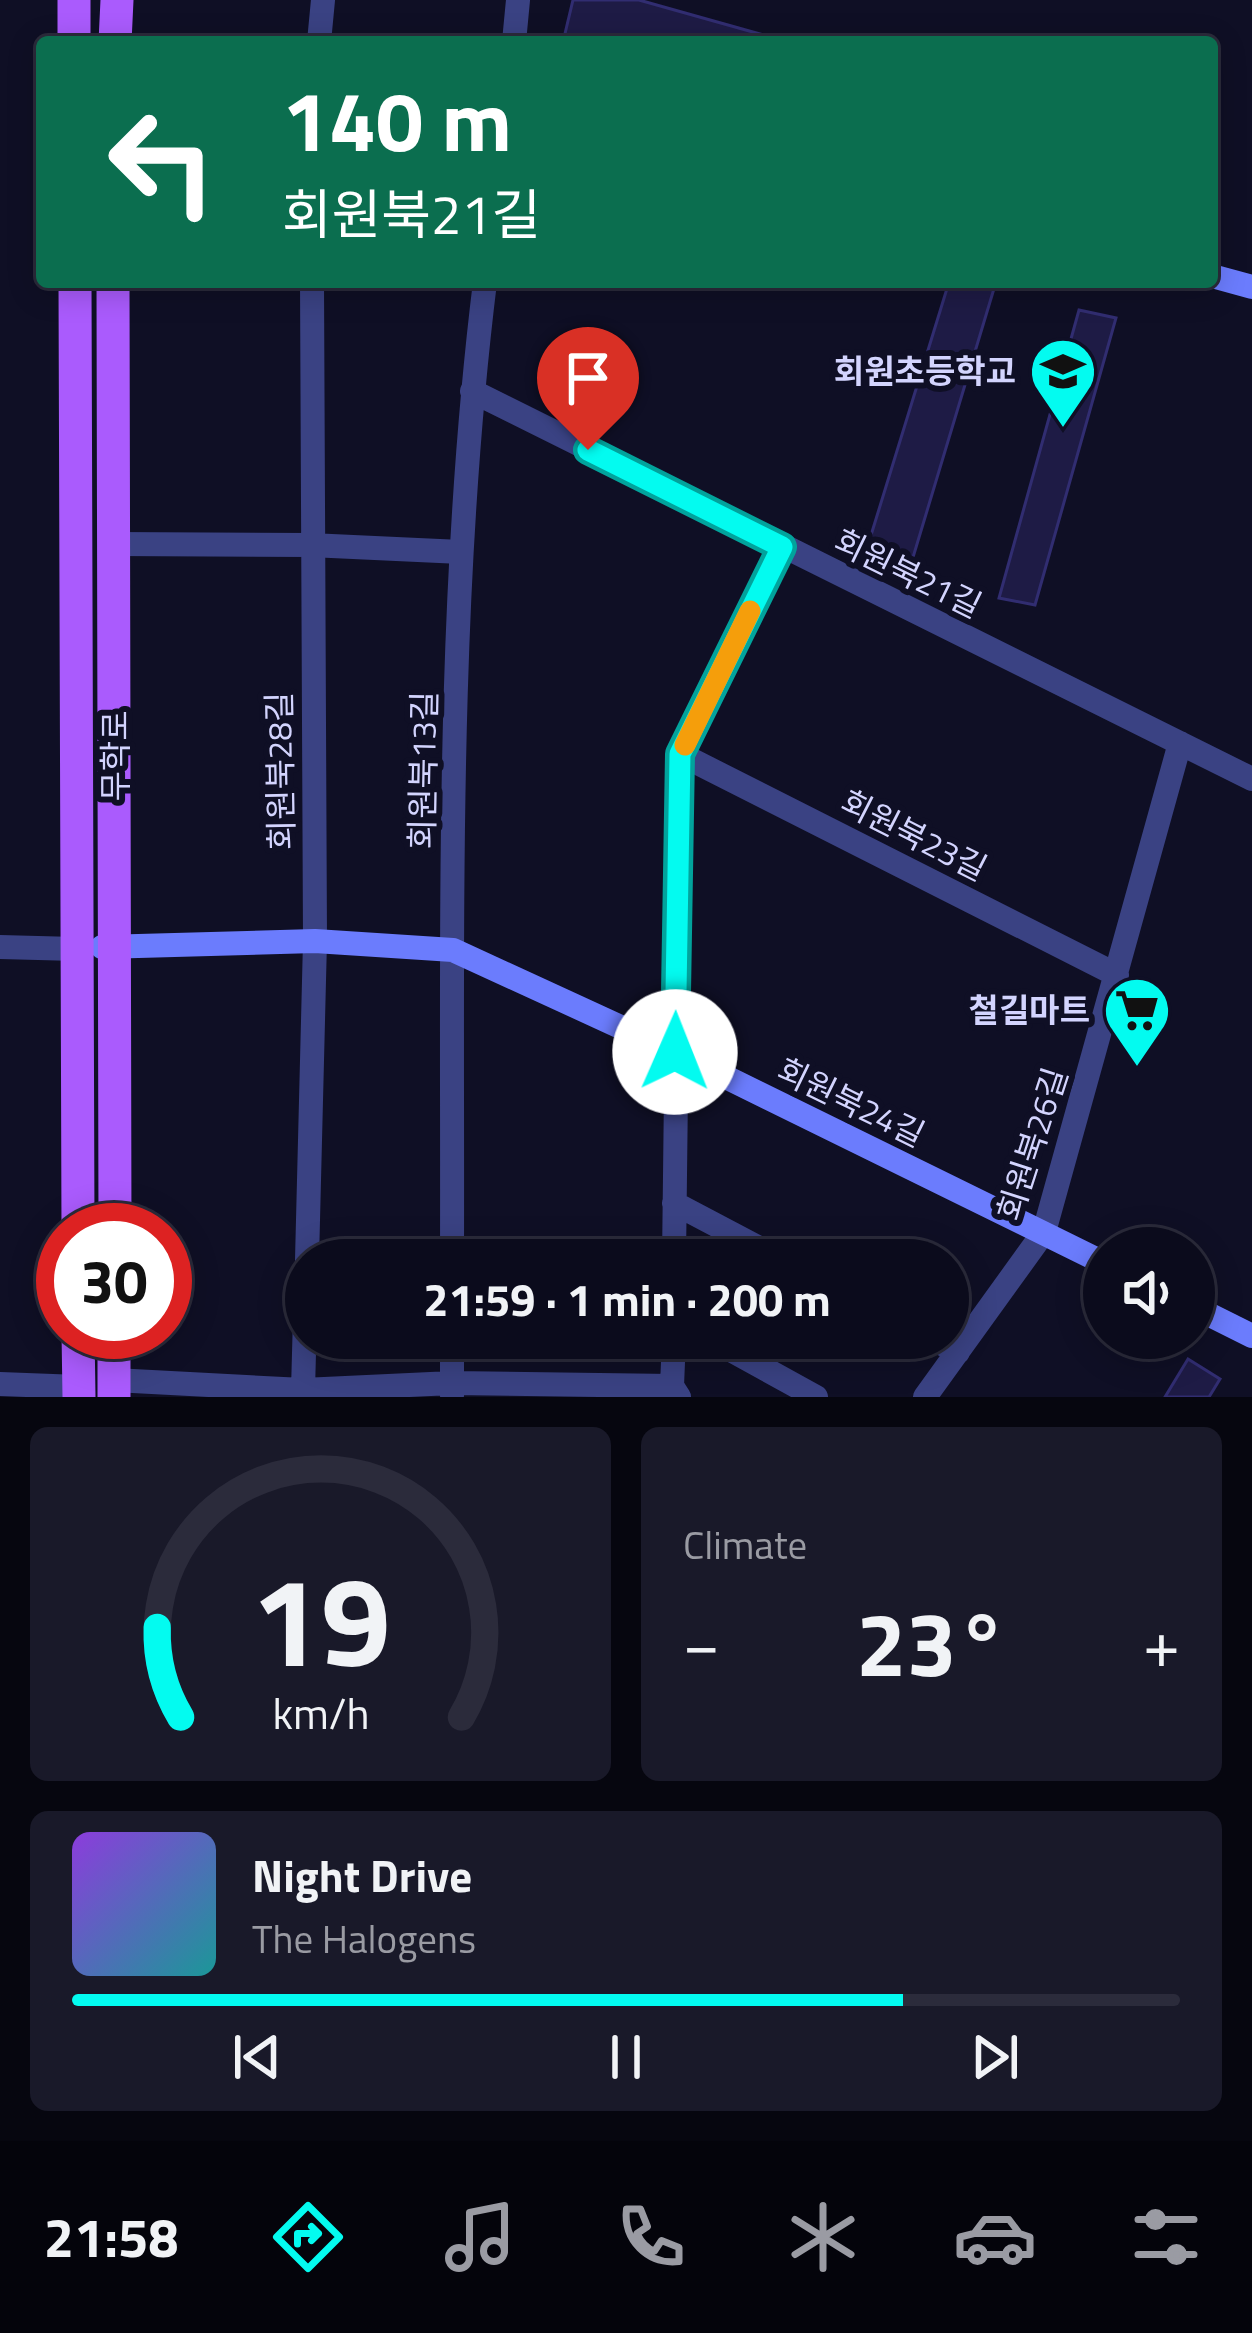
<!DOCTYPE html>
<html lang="en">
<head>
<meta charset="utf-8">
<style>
	:root { --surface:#0b0b1c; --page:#191929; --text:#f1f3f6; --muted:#9a9ba3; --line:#2b2b3b; --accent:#03fbf0 }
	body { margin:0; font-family:"Titillium Web","Noto Sans KR",sans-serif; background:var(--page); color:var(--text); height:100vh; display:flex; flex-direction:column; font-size:45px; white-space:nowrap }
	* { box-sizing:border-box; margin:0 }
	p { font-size:39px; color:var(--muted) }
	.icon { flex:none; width:66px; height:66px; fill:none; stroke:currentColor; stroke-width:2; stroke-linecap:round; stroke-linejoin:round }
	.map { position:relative; height:1397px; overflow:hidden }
	.drawer { display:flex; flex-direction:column; gap:30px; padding:30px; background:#06060f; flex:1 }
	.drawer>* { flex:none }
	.guide { position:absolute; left:36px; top:36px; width:1182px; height:252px; border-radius:12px; box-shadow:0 6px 30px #0003,0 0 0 3px var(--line); background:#0b6e4f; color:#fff; overflow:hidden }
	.controls { position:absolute; left:1083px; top:1227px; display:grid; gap:24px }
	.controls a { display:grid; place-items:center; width:132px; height:132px; border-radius:50%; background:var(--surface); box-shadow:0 6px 30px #0003,0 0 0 3px var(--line); font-size:60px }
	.speed { position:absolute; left:36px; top:1203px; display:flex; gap:24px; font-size:60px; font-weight:700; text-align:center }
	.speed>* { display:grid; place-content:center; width:156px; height:156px; border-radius:50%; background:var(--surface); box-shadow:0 6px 30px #0003,0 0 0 3px var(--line); line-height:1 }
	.speed .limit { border:18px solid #d22; background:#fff; color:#111 }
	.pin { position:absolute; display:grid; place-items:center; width:102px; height:102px; color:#fff; margin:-123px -51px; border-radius:50% 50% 50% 0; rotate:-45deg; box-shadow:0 0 12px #0007 }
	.pin .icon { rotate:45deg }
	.me { position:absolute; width:132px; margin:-66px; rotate:1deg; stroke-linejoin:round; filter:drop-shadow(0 0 9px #0008) }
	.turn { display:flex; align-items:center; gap:42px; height:252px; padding:0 48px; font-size:54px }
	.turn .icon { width:156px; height:156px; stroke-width:2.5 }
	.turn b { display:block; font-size:84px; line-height:102px }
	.big { font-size:90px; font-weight:700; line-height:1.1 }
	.drawer .widget { flex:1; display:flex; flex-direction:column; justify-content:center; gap:18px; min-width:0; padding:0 42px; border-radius:18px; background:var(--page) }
	.drawer .dial { align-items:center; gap:0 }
	.dial svg { height:312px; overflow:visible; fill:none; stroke:var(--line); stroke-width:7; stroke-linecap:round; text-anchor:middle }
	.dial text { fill:var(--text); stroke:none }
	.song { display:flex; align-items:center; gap:36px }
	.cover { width:144px; height:144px; border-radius:18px; background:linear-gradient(135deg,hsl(270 70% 55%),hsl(180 70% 35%)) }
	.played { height:12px; border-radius:6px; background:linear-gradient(90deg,var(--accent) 75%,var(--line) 75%) }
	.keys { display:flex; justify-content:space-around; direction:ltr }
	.heat { display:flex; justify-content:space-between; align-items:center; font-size:66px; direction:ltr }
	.drawer .tiles { flex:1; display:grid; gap:30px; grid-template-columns:1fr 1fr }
	.widget:last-child { grid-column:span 2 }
	.trip { position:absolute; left:285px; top:1239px; width:684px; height:120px; border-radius:60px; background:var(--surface); box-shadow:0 6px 30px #0003,0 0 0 3px var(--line); font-weight:700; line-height:120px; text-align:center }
	.menu { display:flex; height:192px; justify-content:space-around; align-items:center; background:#04040b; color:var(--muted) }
	.menu .icon { width:84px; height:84px }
	.menu .active { color:var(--accent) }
	.menu b { font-size:54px; color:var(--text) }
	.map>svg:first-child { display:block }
	.building { fill:#1e1b45; stroke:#312d71; stroke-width:3 }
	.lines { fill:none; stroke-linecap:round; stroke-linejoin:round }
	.minor { stroke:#3a4283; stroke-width:24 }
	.secondary { stroke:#6b7cfd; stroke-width:24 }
	.primary { stroke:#aa5bfd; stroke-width:33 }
	.route-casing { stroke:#02a39c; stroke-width:30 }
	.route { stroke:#03fbf0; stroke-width:21 }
	.slow { stroke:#f59e0b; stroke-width:21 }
	.labels { text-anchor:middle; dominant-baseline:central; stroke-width:12; stroke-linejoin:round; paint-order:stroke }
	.poi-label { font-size:33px; font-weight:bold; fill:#d3d4fe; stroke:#0f0f25; text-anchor:end }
	.street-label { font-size:33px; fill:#d3d4fe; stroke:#0f0f25 }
</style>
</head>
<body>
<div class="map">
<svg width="1252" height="1397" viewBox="0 0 1252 1397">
	<rect width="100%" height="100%" fill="#0f0f25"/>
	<path class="building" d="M573 0H639L767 36 765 42H563Z
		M949 282H996L911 564 868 545Z
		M1079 310 1116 318 1035 605 999 598Z
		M1188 1359 1220 1379 1209 1397H1165Z"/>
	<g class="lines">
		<path class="minor" d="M319 42 323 0
			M514 42 518 0
			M472 391 1252 779
			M113 544 310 545 461 552
			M680 754 1117 975
			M0 947 76 949
			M674 1203 782 1260
			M307 1260 315 941 312 282
			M452 1260C453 934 445 606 485 282
			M674 1260 680 754 781 547
			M452 1338V1395
			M674 1338 672 1386 679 1397
			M709 1338 816 1397
			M931 1338 958 1352
			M114 1380 303 1390 452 1383 672 1386
			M0 1384 79 1387
			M303 1390 306 1279
			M925 1397 1044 1232 1180 743"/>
		<path class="secondary" d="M1212 276 1252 287
			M102 947 315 941 453 950 675 1052 1104 1263
			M1194 1307 1252 1336"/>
		<path class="primary" d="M74 0V42
			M115 42 117 0
			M75 282 78 1230
			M113 282 115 1230
			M78 1332 79 1397
			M114 1397V1332"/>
	</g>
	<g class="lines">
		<defs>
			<path id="route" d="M588 450 782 547 680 754 675 1052"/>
		</defs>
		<use href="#route" class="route-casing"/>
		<use href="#route" class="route"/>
		<path class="slow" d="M685 745 750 611"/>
	</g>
	<defs>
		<symbol id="school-pin" viewBox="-11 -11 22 30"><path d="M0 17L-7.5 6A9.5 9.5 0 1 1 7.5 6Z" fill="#03fbf0" stroke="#0f0f25"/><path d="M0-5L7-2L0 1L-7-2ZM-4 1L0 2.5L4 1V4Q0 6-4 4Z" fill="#111"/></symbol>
		<symbol id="supermarket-pin" viewBox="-11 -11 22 30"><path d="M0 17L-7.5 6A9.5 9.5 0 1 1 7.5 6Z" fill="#03fbf0" stroke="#0f0f25"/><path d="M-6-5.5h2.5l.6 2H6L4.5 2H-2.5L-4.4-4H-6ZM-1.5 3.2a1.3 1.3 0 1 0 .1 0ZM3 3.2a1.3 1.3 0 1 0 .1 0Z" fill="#111"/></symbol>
	</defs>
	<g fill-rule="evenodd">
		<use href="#school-pin" x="1025" y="333" width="76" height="104"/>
		<use href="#supermarket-pin" x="1099" y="972" width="76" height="104"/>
	</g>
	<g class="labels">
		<g class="poi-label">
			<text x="1016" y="371">회원초등학교</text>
			<text x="1090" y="1010">철길마트</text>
		</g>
		<g class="street-label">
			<text transform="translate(908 573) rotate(26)">회원북21길</text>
			<text transform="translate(115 756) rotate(-90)">무학로</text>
			<text transform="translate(423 770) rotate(-89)">회원북13길</text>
			<text transform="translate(280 771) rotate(-91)">회원북28길</text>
			<text transform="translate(914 835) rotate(27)">회원북23길</text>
			<text transform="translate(851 1102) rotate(26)">회원북24길</text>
			<text transform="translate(1032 1144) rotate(-72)">회원북26길</text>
		</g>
	</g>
</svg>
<div class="controls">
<a><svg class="icon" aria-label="sound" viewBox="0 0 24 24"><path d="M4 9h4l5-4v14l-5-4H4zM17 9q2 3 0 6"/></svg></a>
</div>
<div class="speed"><div class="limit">30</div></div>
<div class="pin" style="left:588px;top:450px;background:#d93025"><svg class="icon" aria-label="arrive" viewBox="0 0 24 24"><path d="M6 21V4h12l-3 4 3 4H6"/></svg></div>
<svg class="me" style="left:675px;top:1052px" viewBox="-20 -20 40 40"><circle r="19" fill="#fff"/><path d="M0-13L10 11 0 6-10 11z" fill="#03fbf0"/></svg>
<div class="trip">21:59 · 1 min · 200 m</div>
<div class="guide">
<div class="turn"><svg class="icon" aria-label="left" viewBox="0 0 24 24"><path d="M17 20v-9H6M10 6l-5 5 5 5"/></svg><div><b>140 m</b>회원북21길</div></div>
</div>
</div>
<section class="drawer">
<div class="tiles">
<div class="widget dial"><svg viewBox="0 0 100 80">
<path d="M14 69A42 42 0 1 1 86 69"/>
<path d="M14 69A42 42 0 0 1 8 46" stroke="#03fbf0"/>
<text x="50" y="56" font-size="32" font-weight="700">19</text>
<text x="50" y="72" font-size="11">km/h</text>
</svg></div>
<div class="widget"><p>Climate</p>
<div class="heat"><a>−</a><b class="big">23°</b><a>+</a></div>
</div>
<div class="widget">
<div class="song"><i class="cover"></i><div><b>Night Drive</b><p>The Halogens</p></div></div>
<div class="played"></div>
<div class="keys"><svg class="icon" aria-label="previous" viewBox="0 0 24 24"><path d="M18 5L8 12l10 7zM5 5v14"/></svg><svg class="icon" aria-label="pause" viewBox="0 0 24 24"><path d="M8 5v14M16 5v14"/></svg><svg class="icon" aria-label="next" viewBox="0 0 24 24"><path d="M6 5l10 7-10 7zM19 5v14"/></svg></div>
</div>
</div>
</section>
<nav class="menu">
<b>21:58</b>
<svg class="icon active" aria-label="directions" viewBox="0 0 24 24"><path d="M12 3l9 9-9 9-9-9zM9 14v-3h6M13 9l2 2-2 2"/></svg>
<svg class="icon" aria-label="music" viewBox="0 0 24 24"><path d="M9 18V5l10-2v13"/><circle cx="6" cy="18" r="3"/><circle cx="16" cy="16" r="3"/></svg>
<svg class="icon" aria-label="phone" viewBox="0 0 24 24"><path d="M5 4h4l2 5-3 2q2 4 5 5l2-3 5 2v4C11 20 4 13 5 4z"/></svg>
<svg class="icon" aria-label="climate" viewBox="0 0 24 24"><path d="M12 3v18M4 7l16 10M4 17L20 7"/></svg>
<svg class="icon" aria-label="car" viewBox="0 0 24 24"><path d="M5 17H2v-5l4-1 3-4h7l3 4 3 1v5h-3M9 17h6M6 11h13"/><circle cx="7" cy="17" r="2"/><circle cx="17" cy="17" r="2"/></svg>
<svg class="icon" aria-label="filters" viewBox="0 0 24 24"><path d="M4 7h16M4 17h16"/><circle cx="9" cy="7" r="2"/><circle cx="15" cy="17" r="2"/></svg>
</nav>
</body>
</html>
